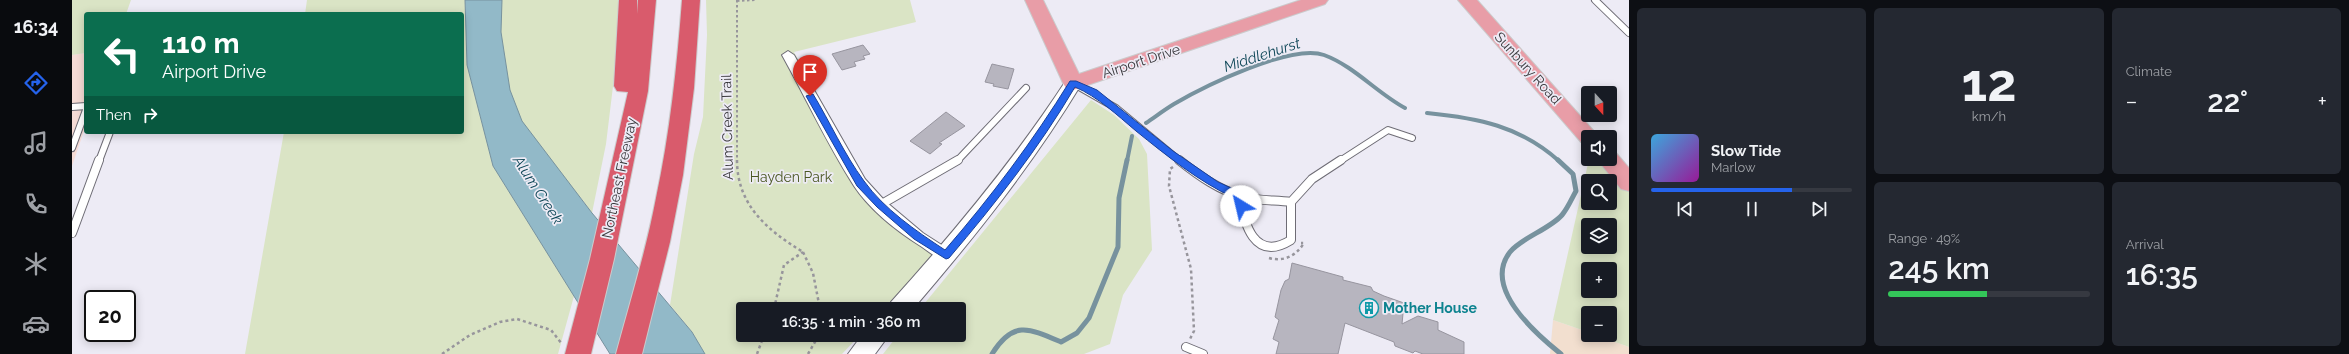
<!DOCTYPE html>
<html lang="en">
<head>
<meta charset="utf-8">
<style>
	:root { --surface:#171b24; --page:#242831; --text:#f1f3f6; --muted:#9ea1a6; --line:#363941; --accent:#2563eb }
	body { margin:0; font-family:Raleway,sans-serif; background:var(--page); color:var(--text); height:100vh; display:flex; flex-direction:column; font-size:15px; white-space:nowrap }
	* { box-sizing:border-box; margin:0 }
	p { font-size:13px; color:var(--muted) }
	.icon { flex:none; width:22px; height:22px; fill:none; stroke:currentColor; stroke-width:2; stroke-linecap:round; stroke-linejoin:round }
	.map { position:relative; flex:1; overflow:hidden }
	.side { display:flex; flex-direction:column; gap:8px; padding:8px; background:#0d0f14; width:720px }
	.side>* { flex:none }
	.banner { position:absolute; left:12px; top:12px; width:380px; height:122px; border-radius:4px; box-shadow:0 2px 10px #0003; background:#0b6e4f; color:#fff; overflow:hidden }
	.needle { width:26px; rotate:159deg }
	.controls { position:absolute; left:1509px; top:86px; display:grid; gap:8px }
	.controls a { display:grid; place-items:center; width:36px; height:36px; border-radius:4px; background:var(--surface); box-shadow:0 2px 10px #0003; font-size:20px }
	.speed { position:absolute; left:12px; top:290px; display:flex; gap:8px; font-size:20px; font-weight:700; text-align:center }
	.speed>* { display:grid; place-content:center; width:52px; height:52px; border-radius:50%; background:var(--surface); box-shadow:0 2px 10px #0003; line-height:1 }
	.speed .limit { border:2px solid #111; border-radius:6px; background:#fff; color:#111 }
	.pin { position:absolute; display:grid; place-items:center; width:34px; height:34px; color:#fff; margin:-41px -17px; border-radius:50% 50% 50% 0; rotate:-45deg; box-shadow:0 0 4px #0007 }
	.pin .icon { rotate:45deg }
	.me { position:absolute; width:44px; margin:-22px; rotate:324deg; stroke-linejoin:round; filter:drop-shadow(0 0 3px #0008) }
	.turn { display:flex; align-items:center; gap:14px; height:84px; padding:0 12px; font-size:18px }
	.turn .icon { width:52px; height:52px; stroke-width:2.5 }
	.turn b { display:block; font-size:28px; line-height:34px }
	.then { display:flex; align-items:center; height:38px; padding:0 12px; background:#0003; gap:8px; font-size:15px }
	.big { font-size:30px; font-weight:600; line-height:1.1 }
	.side .tile { flex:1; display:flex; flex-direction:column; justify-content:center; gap:6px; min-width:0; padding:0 14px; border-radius:6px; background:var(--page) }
	.side .dial { align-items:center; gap:0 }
	.dial b { font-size:52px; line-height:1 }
	.song { display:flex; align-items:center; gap:12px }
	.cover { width:48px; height:48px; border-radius:6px; background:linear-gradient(135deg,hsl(200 70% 55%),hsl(300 70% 35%)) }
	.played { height:4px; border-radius:2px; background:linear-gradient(90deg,var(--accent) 70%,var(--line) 70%) }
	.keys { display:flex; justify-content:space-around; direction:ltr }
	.heat { display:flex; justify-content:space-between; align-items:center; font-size:22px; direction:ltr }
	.charge { height:6px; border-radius:3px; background:linear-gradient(90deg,#34c759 49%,var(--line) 0) }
	.side .tiles { flex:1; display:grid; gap:8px; grid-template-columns:repeat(3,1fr) }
	.tile:first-child { grid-row:span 2 }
	.trip { position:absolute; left:664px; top:302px; width:230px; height:40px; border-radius:4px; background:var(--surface); box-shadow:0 2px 10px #0003; font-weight:600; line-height:40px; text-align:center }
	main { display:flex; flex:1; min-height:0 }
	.tabs { display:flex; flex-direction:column; width:72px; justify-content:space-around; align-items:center; background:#090b0e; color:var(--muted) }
	.tabs .icon { width:28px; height:28px }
	.tabs .active { color:var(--accent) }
	.tabs b { font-size:18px; color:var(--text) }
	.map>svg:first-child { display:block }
	.industrial { fill:#f6dcd6 }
	.education { fill:#f2dfcf }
	.green { fill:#dae4c5; fill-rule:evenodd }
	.water { fill:#92b9c8; stroke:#77929e }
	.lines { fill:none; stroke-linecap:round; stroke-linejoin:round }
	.stream-far1 { stroke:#77929e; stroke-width:4 }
	.stream { stroke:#77929e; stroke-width:5 }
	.building { fill:#b7b5bf; stroke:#97959f }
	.service-far1-casing { stroke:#6e6c75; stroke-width:8 }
	.service-casing { stroke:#6e6c75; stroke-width:10 }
	.minor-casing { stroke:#6e6c75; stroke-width:2 }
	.secondary-casing { stroke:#6e6c75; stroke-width:2 }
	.primary-casing { stroke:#cbcbcc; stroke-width:2 }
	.motorway-casing { stroke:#cbcbcc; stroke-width:2 }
	.path-far1 { stroke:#97959c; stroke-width:2; stroke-dasharray:2.5 2.5; stroke-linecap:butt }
	.path { stroke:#97959c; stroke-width:2.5; stroke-dasharray:3 3; stroke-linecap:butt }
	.service-far1 { stroke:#fff; stroke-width:6 }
	.service { stroke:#fff; stroke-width:8 }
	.minor { fill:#fff; fill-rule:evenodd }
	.secondary { fill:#fff; fill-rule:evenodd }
	.primary { fill:#e89da7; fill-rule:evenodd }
	.motorway { fill:#d95b6c; fill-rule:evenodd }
	.route { fill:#2563eb; stroke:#184099 }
	.labels { text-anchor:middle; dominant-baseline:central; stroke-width:3.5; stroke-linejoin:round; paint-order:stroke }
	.street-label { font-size:14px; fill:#38373b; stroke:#edebf5 }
	.park-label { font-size:14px; fill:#4a5722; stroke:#edebf5 }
	.culture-label { font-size:14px; font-weight:bold; fill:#0d838f; stroke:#edebf5; text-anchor:start }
	.water-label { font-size:15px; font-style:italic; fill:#0f4758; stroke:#edebf5 }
</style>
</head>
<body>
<main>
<nav class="tabs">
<b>16:34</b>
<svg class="icon active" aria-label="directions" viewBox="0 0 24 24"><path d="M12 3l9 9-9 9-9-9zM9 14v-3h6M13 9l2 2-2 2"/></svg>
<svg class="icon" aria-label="music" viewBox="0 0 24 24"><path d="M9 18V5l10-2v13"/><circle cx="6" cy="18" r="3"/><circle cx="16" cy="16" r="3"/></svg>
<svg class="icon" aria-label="phone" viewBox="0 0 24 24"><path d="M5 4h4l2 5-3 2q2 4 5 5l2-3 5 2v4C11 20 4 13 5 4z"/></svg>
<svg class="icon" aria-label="climate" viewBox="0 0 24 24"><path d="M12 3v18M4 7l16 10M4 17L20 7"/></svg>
<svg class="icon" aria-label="car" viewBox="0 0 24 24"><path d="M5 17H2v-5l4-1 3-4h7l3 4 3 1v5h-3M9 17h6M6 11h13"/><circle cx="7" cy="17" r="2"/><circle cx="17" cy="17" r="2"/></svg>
</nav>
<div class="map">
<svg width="1557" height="354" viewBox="0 0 1557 354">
	<rect width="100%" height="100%" fill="#edebf5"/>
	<path class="industrial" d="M14 53V125L0 166V55Z"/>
	<path class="education" d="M1481 320 1516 332V335H1524L1557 347V354H1478Z"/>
	<path class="green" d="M0 0H59L54 14H14V53L0 55Z
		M235 0H393L395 65 421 166 502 296 486 354H173L212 132H390V14H233Z
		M420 0H548L542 78 534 144 520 213 509 198 427 125Z
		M634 0H838L844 22 722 52 796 185 833 224 870 246 812 309H671V335H788L770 354H633L620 332 598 305 622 154 631 117 635 35Z
		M1019 100 1042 115 1067 139 1075 154 1080 250 1051 295 1038 344 1012 354H811L826 335H887V309H848Z
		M1517 159H1529L1557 191V347L1524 335H1538V313H1516V332L1481 320ZM1516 181H1538V203H1516ZM1516 225H1538V247H1516ZM1516 269H1538V291H1516Z"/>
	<path class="water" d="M393 0H430L429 32 438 90 450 121 520 213 620 332 633 354H538L421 166 395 65Z"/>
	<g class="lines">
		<path class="stream-far1" d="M1355 113C1406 118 1448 126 1487 161
			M1074 123C1083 117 1092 110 1102 104 1131 87 1220 43 1252 55 1282 66 1305 93 1333 108
			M1055 161 1060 136"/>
		<path class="stream" d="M1486 160 1501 174 1504 191C1500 198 1496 208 1490 215 1478 229 1449 238 1438 252 1410 288 1464 334 1489 354
			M920 354C941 320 957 328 989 342L1005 333 1017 318 1046 247 1047 198 1055 160"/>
	</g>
	<path class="building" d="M791 45 798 54 791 56 793 59 782 62 784 66 770 70 760 54Z
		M920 64 942 69 936 89 921 86 922 84 913 82Z
		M874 112 893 126 867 143 870 144 858 154 838 141Z
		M1220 263 1271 277V280L1299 287 1301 291 1312 296 1332 303 1330 324 1346 316 1366 322V330L1392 342V354H1351L1343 351 1341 353 1323 346 1322 342 1273 323 1266 354H1204L1207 342 1201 339 1207 320 1203 317 1209 290 1213 281 1217 279Z"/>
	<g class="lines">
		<defs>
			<path id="service-far1" d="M1523 0 1557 33
				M1002 84 1044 108 1108 161
				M0 107 14 106V109
				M0 148 14 110
				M27 161 38 132
				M885 161 954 88
				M1268 161 1316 130 1340 138"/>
			<path id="service" d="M1107 160C1126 175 1148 191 1172 197 1187 201 1203 200 1219 202L1240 179 1269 160
				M1167 196C1172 223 1182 263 1219 240V202
				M808 205 886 160
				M0 233 27 160
				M1114 347 1131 354"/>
			<path id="minor" d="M716 51 722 55 793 179 813 201 851 233 879 251 882 255 879 259C869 263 859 253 850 247 826 232 798 210 782 186 755 144 734 98 710 55Z"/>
			<path id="secondary" d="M1001 77 1007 79 1010 83C961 164 903 237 841 309H816L819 302C883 231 943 159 995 79Z
				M790 335H817L803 354H776Z"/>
			<path id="primary" d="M953 0H971L1007 74 1229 0H1256L1253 4 1001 90 994 88 991 83Z
				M1386 0H1405L1527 137H1516V145L1509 142Z
				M1538 152 1544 153 1557 168V191L1549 189 1525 159H1538Z"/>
			<path id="motorway" d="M547 0H565V14L566 0H584L576 91 542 259 519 354H493L518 259 556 92 545 91 542 86Z
				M610 0H628L622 88 611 175 598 242 570 354H544C558 302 574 251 584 198 598 133 605 66 610 0Z"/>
		</defs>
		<use href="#service-far1" class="service-far1-casing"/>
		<use href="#service" class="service-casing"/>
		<use href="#minor" class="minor-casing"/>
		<use href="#secondary" class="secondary-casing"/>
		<use href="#primary" class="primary-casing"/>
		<use href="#motorway" class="motorway-casing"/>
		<path class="path-far1" d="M665 0V161
			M665 1 683 0"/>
		<path class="path" d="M665 160C665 205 695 230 731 252
			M1101 167 1098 169 1097 186 1119 269 1122 331 1118 339
			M731 252 741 273 748 309
			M1197 258C1212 262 1224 256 1232 243H1229
			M702 309 712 265 731 252
			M370 354 398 335 428 322 445 319 479 330 490 344
			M685 354 692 335
			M736 354 747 335"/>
		<use href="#service-far1" class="service-far1"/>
		<use href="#service" class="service"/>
		<use href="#minor" class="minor"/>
		<use href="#secondary" class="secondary"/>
		<use href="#primary" class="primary"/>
		<use href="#motorway" class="motorway"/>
	</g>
	<path class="route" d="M998 81H1004L1025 90 1101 151 1146 182 1170 193 1173 206 1172 209H1165L1162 198C1126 181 1095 156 1064 131 1045 115 1026 97 1003 87 967 148 923 204 877 258L874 259 842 239 805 207 785 186 734 96 741 94C758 122 772 154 792 181 812 209 844 231 873 250 919 197 961 141 998 81Z"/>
	<defs>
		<symbol id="building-ring" viewBox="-11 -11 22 22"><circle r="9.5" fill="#edebf5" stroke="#0f9aa8" stroke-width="1.5"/><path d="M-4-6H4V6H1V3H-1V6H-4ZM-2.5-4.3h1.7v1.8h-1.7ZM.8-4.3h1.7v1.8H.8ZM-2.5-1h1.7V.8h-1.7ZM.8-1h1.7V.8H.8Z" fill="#0f9aa8"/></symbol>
	</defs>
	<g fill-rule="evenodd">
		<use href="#building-ring" x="1286" y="297" width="22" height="22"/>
	</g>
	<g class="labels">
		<g class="street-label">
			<text transform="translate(1069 61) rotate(-18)">Airport Drive</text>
			<text transform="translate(1456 68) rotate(48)">Sunbury Road</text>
			<text transform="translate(655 127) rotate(-91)">Alum Creek Trail</text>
			<text transform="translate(547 178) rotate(-78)">Northeast Freeway</text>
		</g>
		<g class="park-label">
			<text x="719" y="177">Hayden Park</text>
		</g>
		<g class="culture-label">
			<text x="1311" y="308">Mother House</text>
		</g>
		<g class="water-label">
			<text transform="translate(1190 55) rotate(-18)">Middlehurst</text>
			<text transform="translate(466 190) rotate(57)">Alum Creek</text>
		</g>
	</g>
</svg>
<div class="controls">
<a><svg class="needle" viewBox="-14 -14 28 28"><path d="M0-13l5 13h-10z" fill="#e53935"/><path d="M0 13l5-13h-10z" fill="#9ea1a6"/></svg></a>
<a><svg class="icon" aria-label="sound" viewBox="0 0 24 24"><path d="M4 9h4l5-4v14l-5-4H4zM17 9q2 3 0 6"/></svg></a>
<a><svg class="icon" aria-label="search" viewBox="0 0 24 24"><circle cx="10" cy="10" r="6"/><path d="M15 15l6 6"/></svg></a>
<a><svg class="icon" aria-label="layers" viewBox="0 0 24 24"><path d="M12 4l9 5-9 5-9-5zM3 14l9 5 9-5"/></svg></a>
<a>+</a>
<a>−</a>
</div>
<div class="speed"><div class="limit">20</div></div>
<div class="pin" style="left:738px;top:96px;background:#d93025"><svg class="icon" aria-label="arrive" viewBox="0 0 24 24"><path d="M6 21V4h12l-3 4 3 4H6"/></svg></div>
<svg class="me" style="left:1169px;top:206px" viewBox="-20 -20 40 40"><circle r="19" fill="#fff"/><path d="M0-13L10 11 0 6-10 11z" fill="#2563eb"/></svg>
<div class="trip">16:35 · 1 min · 360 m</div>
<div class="banner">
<div class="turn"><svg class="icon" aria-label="left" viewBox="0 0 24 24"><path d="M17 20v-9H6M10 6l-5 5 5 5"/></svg><div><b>110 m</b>Airport Drive</div></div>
<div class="then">Then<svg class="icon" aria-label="right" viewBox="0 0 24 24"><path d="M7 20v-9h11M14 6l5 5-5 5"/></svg></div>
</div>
</div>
<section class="side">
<div class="tiles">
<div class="tile">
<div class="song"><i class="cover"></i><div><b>Slow Tide</b><p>Marlow</p></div></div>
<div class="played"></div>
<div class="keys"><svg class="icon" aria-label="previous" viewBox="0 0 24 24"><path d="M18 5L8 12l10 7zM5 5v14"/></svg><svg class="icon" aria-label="pause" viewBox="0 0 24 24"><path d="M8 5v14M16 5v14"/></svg><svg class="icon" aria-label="next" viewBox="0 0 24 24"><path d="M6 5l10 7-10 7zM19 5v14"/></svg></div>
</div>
<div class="tile dial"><b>12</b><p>km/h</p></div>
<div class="tile"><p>Climate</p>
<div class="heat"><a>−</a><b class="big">22°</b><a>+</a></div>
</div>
<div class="tile"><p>Range · 49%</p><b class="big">245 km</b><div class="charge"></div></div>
<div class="tile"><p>Arrival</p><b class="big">16:35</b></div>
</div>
</section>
</main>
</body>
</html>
